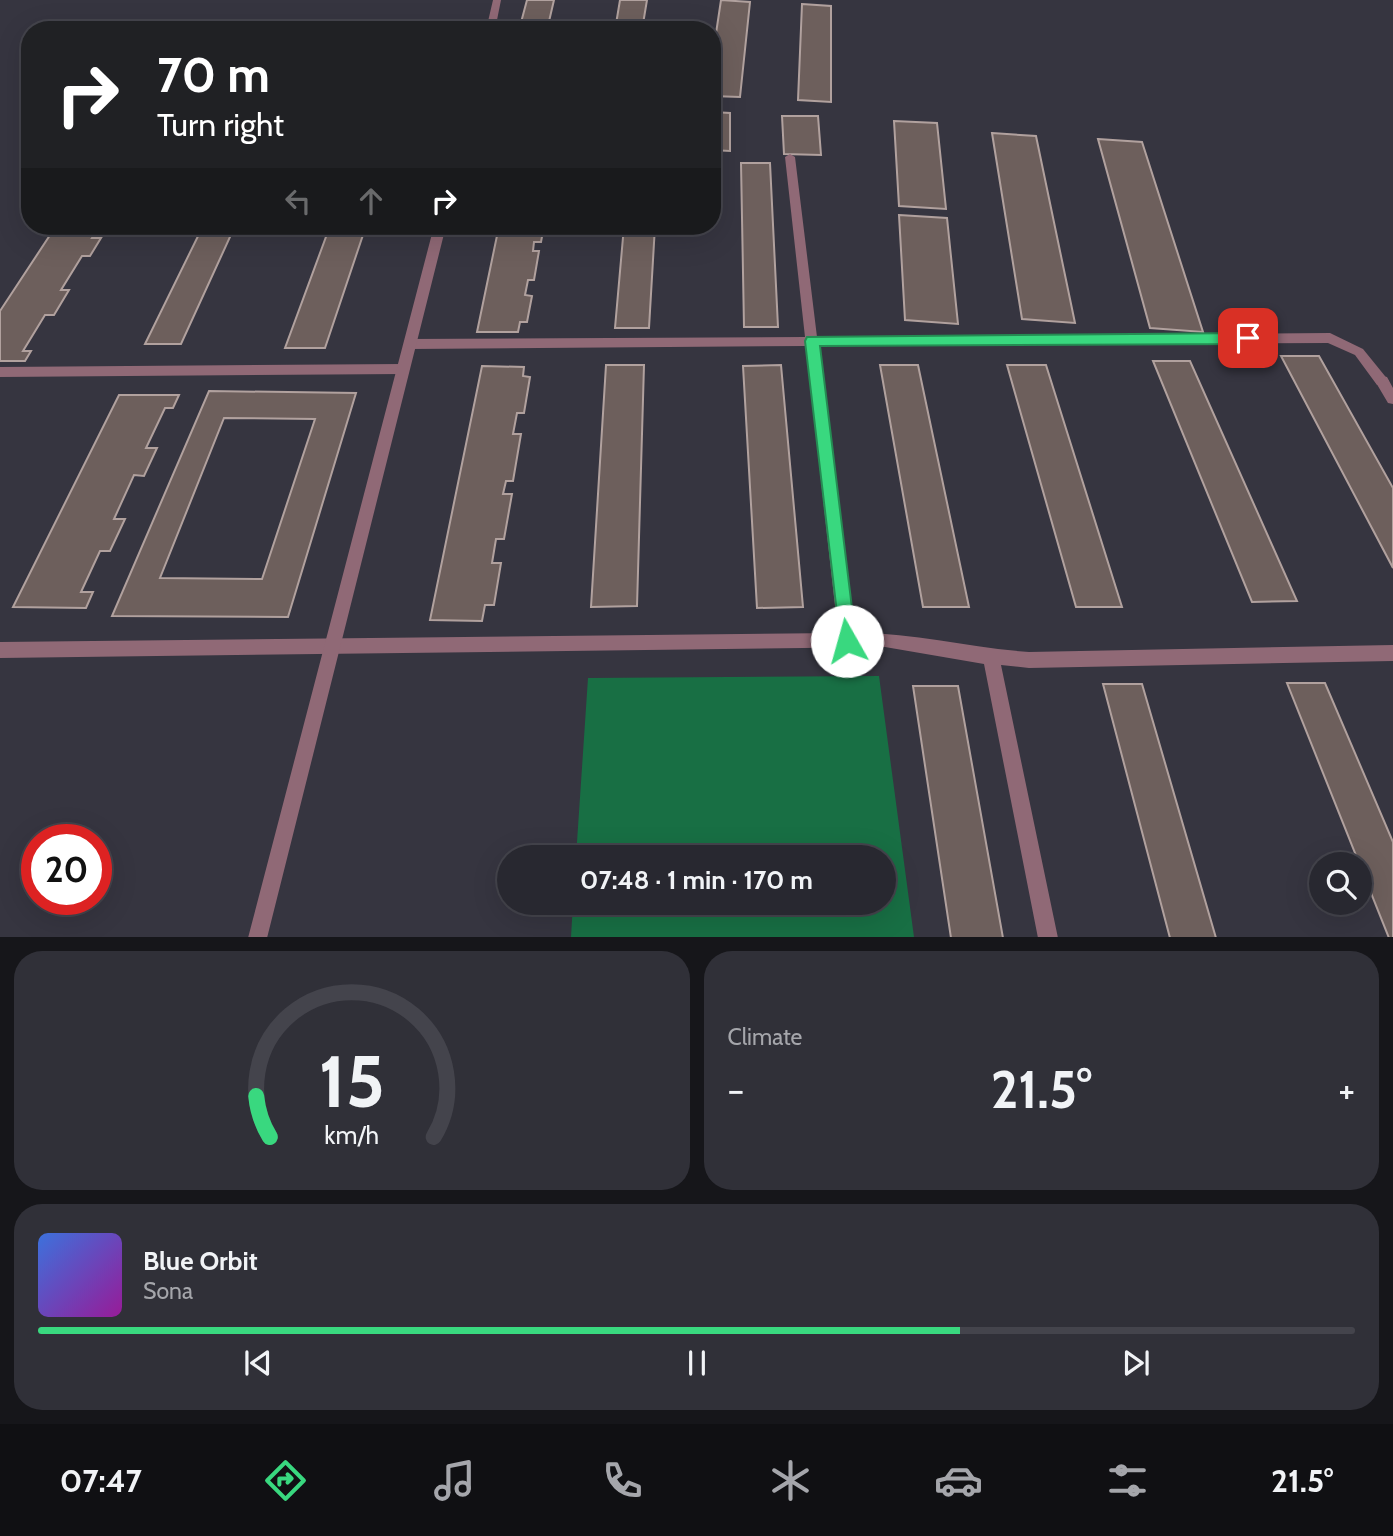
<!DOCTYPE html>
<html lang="en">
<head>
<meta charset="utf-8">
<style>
	:root { --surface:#282830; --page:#303038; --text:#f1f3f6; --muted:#a5a6ab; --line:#44444c; --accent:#39d87f }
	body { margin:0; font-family:Cabin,sans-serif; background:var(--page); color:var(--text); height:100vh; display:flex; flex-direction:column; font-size:26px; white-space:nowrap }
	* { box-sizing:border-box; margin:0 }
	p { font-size:23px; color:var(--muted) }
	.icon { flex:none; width:38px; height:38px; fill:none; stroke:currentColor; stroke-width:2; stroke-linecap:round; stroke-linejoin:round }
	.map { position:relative; height:937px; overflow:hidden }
	.sheet { display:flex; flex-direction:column; gap:14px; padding:14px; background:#16161a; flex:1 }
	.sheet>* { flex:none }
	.guide { position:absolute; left:21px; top:21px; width:700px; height:214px; border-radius:28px; box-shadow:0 7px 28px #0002,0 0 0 2px var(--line); background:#202124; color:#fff; overflow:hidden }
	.tools { position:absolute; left:1309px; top:852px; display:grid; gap:14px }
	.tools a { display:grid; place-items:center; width:63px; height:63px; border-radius:50%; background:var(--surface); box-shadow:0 7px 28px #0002,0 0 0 2px var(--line); font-size:35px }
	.speed { position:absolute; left:21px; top:824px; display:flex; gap:14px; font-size:35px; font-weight:700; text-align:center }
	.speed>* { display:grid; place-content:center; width:91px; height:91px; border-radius:50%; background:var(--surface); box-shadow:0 7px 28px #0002,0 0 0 2px var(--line); line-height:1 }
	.speed .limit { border:10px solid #d22; background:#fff; color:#111 }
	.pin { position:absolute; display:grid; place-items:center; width:60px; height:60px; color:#fff; margin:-30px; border-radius:14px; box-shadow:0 4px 10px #0006 }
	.me { position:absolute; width:77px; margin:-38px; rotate:353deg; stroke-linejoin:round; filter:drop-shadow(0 0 5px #0008) }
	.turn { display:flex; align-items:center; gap:24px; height:147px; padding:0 21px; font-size:32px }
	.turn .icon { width:91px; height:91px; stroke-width:2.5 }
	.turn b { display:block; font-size:49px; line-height:60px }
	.lanes { display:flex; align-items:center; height:66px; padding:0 21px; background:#0003; justify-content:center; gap:35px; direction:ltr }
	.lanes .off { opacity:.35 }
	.big { font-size:52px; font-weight:800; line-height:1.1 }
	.sheet .tile { flex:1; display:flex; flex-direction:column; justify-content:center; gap:10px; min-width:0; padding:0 24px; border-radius:28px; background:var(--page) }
	.sheet .dial { align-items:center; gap:0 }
	.dial svg { height:182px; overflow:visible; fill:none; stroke:var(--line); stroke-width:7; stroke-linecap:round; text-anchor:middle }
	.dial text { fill:var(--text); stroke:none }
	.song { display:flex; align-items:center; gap:21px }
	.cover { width:84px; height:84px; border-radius:10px; background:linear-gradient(135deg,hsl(220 70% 55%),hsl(300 70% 35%)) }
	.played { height:7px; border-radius:4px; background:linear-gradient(90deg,var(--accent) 70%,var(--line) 70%) }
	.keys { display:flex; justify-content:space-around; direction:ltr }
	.heat { display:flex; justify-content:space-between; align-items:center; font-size:38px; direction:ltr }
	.sheet .tiles { flex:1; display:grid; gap:14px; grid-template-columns:1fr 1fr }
	.tile:last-child { grid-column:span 2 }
	.trip { position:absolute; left:497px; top:845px; width:399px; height:70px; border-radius:35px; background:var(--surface); box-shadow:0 7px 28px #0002,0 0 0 2px var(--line); font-weight:800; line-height:70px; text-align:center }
	.menu { display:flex; height:112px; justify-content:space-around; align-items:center; background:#101013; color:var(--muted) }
	.menu .icon { width:49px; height:49px }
	.menu .selected { color:var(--accent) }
	.menu b { font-size:32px; color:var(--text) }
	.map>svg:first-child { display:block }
	.green { fill:#186f44 }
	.building { fill:#6d5f5c; stroke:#b1a19e; stroke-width:2; fill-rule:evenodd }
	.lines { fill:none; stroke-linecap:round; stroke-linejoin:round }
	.lane { fill:#906976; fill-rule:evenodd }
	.street { fill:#906976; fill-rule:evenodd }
	.route { fill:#39d87f; stroke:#258c53; stroke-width:2 }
</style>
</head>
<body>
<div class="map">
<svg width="1393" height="938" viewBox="0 0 1393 938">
	<rect width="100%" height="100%" fill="#363540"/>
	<path class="green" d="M879 676 914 937H571L573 903H884V858L576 857 588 678Z"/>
	<path class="building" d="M527 0H554L547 30H519Z
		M620 0H647L642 30H615Z
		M721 0 750 2 740 97 712 96V60Z
		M802 4 831 6V102L798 100Z
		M712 112 730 113V151L712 150Z
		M782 116H818L821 155 784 154Z
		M894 121 937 123 946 209 899 206Z
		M992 133 1036 136 1075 323 1022 319Z
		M1098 139 1142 142 1203 332 1150 328Z
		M741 163H770L778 327H744Z
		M899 215 947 218 958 324 905 320Z
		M56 226H100L92 238H101L90 256H82L61 290H69L54 315H45L23 351H31L25 361H0V311Z
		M203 226H235L181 344H145Z
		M330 226H366L325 348H285Z
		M499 226H544L541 242H534L533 251H539L534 280H528L525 295 532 296 527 322H520L518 332H477Z
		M624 226H655L649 328H615Z
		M1281 356H1319L1393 488V568Z
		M1153 361H1190L1297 601 1252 602Z
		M606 365H644L637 606 591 607Z
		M781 365 803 607 757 608 743 366Z
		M880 365H918L969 607H923Z
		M1007 365H1046L1122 607H1076Z
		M482 366 524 367 523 376 530 377 524 413H517L513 434H521L513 481H506L503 494H512L504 539H496L492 563H501L494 605H485L482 621 430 620Z
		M209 391 356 393 288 617 112 616ZM224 418 315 419 262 579 160 578Z
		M119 395H179L173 408H165L146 448H157L144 476 134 475 114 519H125L110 551H100L81 592H93L86 608 13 607Z
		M1287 683H1325L1393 842V938H1389Z
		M1103 684H1142L1216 938H1170Z
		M913 686H958L1003 938H951Z"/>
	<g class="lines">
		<path class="lane" d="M790 154 795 157 817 337 1330 333 1363 349 1389 381 1387 385H1377L1355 355 1328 343 819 346 854 633C913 632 970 648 1029 652L1393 645V661L1029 668 1001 665 1058 938H1038L984 664 885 647 0 658V642L838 633 806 346 410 349 404 344 410 339 805 337 785 157Z
			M403 364 409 369 403 374 0 377V367Z"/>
		<path class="street" d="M493 0H501L495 30H486Z
			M434 226H446L267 938H248Z
			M1382 376 1387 377 1393 388V404L1388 403 1375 381Z"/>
	</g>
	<path class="route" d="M1248 333 1255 338 1248 344 820 346 856 641 854 647 847 649 841 647 805 341 807 337Z"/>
</svg>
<div class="tools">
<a><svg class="icon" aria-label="search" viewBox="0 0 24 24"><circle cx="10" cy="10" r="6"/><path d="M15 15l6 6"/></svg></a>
</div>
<div class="speed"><div class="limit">20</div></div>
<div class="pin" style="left:1248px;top:338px;background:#d93025"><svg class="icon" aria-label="arrive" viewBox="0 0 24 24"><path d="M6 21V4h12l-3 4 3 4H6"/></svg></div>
<svg class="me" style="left:847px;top:641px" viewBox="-20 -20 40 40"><circle r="19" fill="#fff"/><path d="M0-13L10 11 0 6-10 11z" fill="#39d87f"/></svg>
<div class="trip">07:48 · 1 min · 170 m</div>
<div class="guide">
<div class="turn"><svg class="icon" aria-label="right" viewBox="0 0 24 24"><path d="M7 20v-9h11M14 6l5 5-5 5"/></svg><div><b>70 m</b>Turn right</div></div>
<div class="lanes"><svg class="icon off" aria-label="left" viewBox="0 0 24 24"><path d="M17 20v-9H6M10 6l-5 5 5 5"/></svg><svg class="icon off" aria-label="ahead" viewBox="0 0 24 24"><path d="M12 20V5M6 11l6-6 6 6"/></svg><svg class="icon" aria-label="right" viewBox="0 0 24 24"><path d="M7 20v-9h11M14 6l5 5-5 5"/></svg></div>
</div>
</div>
<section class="sheet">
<div class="tiles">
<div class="tile dial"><svg viewBox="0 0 100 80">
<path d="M14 69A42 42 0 1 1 86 69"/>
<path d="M14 69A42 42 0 0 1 8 51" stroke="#39d87f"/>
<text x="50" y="56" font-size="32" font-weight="700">15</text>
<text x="50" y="72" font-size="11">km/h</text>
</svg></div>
<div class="tile"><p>Climate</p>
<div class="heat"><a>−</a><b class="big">21.5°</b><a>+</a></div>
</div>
<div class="tile">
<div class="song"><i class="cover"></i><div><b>Blue Orbit</b><p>Sona</p></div></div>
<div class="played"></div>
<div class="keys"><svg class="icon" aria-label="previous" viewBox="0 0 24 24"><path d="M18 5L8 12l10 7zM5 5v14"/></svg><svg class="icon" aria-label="pause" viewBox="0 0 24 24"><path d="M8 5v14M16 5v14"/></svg><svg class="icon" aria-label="next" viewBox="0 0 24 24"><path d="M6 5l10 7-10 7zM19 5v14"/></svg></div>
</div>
</div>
</section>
<nav class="menu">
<b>07:47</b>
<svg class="icon selected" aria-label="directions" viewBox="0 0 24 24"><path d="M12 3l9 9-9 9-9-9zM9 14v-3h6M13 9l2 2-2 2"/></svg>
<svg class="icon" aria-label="music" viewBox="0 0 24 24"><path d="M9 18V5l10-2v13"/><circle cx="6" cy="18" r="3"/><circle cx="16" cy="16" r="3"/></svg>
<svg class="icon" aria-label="phone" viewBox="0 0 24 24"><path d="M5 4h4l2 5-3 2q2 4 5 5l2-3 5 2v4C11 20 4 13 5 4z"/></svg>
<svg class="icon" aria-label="climate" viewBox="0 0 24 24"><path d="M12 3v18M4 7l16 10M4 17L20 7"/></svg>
<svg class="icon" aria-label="car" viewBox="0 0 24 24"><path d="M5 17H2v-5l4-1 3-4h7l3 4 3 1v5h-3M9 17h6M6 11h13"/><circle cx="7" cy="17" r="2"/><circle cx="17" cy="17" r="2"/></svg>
<svg class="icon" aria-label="filters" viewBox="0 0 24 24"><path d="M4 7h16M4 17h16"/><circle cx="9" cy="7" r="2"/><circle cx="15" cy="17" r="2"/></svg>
<b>21.5°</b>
</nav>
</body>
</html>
